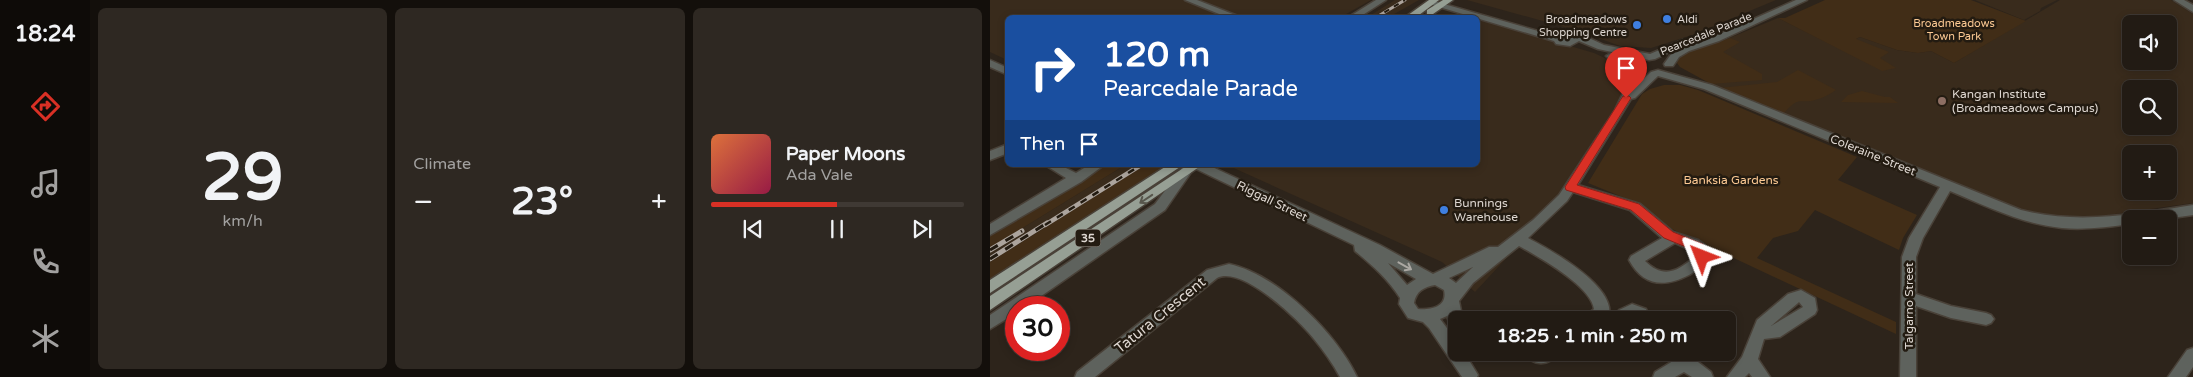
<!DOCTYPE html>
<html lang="en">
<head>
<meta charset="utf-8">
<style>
	:root { --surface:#221b14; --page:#2e2822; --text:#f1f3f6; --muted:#a2a1a0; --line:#3f3934; --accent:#d93025 }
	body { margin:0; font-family:"Varela Round",sans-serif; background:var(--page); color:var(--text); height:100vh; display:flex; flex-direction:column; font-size:19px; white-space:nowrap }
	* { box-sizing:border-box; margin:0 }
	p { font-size:16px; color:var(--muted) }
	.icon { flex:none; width:28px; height:28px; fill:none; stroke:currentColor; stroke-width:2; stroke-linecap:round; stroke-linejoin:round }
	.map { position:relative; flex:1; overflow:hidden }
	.panel { display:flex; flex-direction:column; gap:8px; padding:8px; background:#130f0b; width:900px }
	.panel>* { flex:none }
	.hud { position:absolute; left:15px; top:15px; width:475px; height:152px; border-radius:8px; box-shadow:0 2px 8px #0003,0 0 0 1px var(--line); background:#1a4fa0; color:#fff; overflow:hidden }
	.tools { position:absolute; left:1132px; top:15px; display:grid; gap:10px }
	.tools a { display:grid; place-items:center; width:55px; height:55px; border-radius:8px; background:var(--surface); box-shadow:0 2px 8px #0003,0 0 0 1px var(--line); font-size:25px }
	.speed { position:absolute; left:15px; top:296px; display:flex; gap:10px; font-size:25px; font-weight:700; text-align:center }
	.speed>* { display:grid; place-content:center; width:65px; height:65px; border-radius:50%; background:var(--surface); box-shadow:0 2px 8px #0003,0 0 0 1px var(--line); line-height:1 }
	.speed .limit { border:8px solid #d22; background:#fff; color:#111 }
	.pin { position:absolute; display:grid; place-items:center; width:42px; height:42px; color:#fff; margin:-51px -21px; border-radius:50% 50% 50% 0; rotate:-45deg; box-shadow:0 0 5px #0007 }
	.pin .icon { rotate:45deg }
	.me { position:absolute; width:55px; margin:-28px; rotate:315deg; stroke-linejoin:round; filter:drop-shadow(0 0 4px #0008) }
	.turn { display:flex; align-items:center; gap:18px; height:105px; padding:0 15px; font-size:22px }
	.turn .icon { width:65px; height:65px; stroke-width:2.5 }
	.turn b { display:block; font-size:35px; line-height:42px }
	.then { display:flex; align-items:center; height:48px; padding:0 15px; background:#0003; gap:10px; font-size:19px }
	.big { font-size:38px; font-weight:700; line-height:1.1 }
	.panel .card { flex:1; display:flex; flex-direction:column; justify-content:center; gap:8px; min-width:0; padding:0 18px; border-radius:8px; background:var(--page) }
	.panel .dial { align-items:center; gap:0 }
	.dial b { font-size:65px; line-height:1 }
	.song { display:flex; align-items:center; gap:15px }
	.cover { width:60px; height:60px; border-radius:8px; background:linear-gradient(135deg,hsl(20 70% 55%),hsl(340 70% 35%)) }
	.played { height:5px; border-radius:2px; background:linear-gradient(90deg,var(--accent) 50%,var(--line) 50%) }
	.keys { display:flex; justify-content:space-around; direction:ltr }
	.heat { display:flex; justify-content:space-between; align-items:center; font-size:28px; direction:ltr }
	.panel .tiles { flex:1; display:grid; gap:8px; grid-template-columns:repeat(3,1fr) }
	.trip { position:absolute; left:458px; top:311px; width:288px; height:50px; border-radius:8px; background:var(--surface); box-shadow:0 2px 8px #0003,0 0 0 1px var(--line); font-weight:700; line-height:50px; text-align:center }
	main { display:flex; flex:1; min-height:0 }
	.menu { display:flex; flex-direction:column; width:90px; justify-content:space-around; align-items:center; background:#0e0b08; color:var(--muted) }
	.menu .icon { width:35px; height:35px }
	.menu .active { color:var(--accent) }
	.menu b { font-size:22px; color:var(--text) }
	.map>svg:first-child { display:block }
	.built { fill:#392b1c; fill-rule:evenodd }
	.green { fill:#412d17 }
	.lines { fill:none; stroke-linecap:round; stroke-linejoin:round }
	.minor-casing { stroke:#494138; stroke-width:3 }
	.major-casing { stroke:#494138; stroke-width:3 }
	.minor { fill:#5e625d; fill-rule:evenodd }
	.major { fill:#969f94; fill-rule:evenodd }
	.rail-far2-casing { stroke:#aca49d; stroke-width:3 }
	.rail-far1-casing { stroke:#aca49d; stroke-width:4.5 }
	.rail-casing { stroke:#aca49d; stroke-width:5 }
	.rail-far2 { stroke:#231b11; stroke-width:2; stroke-dasharray:5.5; stroke-linecap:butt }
	.rail-far1 { stroke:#231b11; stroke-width:2.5; stroke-dasharray:7; stroke-linecap:butt }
	.rail { stroke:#231b11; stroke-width:3; stroke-dasharray:9; stroke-linecap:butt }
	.oneway { stroke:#57564c }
	.oneway2 { stroke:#aba8a3 }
	.route { fill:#d93025; stroke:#8d1f18 }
	.shop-dot { fill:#3f7fe0; stroke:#231b11; stroke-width:2 }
	.education-dot { fill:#8d6e63; stroke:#231b11; stroke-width:2 }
	.labels { text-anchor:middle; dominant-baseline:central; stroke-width:5; stroke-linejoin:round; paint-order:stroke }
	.far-poi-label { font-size:11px; fill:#ded7d1; stroke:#231b11; text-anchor:end }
	.far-park-label { font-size:11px; fill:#fcc993; stroke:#231b11 }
	.far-street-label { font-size:11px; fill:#ded7d1; stroke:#231b11 }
	.shield { fill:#231b11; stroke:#a69f97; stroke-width:1 }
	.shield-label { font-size:11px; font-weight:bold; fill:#ded7d1 }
	.poi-label { font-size:12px; fill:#ded7d1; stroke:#231b11; text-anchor:start }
	.street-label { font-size:12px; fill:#ded7d1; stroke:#231b11 }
	.park-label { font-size:12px; fill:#fcc993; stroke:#231b11 }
	.near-street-label { font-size:15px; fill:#ded7d1; stroke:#231b11 }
</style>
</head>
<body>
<main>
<nav class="menu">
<b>18:24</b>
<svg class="icon active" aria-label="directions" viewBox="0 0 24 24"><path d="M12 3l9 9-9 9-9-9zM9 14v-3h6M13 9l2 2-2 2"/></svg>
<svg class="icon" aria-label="music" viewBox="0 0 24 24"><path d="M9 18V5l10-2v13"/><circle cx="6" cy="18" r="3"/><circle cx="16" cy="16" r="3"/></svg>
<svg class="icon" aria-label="phone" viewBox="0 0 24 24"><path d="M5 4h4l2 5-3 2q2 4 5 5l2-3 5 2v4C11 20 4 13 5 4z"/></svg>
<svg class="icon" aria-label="climate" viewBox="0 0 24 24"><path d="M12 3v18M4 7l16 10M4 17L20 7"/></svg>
</nav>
<section class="panel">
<div class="tiles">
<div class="card dial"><b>29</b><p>km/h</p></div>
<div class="card"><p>Climate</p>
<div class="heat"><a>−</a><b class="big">23°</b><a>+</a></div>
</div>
<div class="card">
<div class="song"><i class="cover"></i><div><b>Paper Moons</b><p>Ada Vale</p></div></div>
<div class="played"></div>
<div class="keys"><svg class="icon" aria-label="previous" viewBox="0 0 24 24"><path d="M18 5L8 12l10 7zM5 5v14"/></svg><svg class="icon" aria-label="pause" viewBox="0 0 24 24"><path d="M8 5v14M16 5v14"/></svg><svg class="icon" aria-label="next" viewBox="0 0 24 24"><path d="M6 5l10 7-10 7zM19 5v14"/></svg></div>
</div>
</div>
</section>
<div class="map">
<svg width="1203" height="377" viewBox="0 0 1203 377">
	<rect width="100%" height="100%" fill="#2d241b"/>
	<path class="built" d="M0 0H381L351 17 18 18 17 60 0 52Z
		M405 0H429L399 17 376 18Z
		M477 0H786L702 35 661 48 630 46 592 32Z
		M985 0H1067L1051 8 1050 11 1034 20Z
		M1070 0H1181L1203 14V203L1076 221 1041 214 721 84 704 74 710 50 788 18 848 48 870 37 907 50 928 53 941 51 964 63ZM1141 24H1179V61H1141ZM1141 89H1179V126H1141ZM1141 154H1179V191H1141Z
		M488 19 604 53 632 66 649 77 620 134 584 185 485 292 452 262 237 165H488Z
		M135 165H155L0 262V248Z"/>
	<path class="green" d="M835 0H981L1036 21 964 63 941 51 928 53 907 50 870 37 866 39 899 52 890 58 906 68 892 71 788 18H795Z
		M740 38 750 42 733 52 772 74V80L721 84 690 67 687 63 689 57 695 53Z
		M808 70 846 90C841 93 834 98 828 99 808 106 812 93 793 114L730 88 787 82Z
		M674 85H690L708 90 867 157 848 180 927 215 913 238 909 250 825 210 808 231 783 238 767 258 906 322V334L669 223 647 203 598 183 652 94 660 89Z
		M872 91 895 97H900L908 103 851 102 858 95Z
		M114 165H135L0 248V234Z
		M155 165H180L0 281V262Z"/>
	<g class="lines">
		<defs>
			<path id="minor" d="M195 0H207L253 18H239Z
				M386 0H396L368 18H357Z
				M440 0 562 35 572 29 584 31 614 45 660 54 693 40H699L701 42 665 59 659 60 608 49 589 41 580 46 566 44 564 41 439 4 438 2ZM574 35 580 36 581 38 572 39 571 37Z
				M806 0H817L729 41 699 51 689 57 683 66H675L674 64 682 53 693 47 723 37Z
				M1184 0H1194L1203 5V12Z
				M621 53 653 64 655 68 647 85 661 72 668 70 722 85 1031 210C1090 225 1144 214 1203 205V215L1175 219H1141V224C1118 227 1095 230 1072 228 1032 224 996 206 960 191L933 238 926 257V294L961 306 996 313 1001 315 1004 319 1001 323 996 325 961 318 926 306V377H910L912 257 919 238 950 187 714 89 668 76 645 98 641 99 588 185 650 204 683 232 708 240 716 246 719 257C714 266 707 270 699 275 674 288 653 286 639 260L641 256 672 238 640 210 583 192 577 201 538 238C561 250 614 280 619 307 620 312 618 318 613 320 608 322 599 320 593 320L596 316 604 309C601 286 549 257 529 246L483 283 469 301 473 320H466V330L461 328 457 316 450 319 466 340V352H474L488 375 487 377H472L439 328 433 322 418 318 409 304 410 298C398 279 382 265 365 251L364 245 204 168 202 165H218L390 245 443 274 499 247H508L543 220 569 195 625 110 645 68 618 58 616 56ZM685 243 704 252 705 256C688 272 673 279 655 261ZM398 263 426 279 417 285ZM483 267 466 283 459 278ZM445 285 454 290C458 307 441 310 428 309L424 303C426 291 434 287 445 285Z
				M0 60 18 68V75L0 67Z
				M18 144V153L0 160V151Z
				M55 165H70L86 173 99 165H114L91 182 0 235V224L76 178Z
				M196 167 202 171 175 210 34 308H26V313L0 329V315L165 204 192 168Z
				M239 264C287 274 347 334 367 377H350C343 364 334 351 324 339 309 320 252 265 227 278L105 377H85L87 372 217 270Z
				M811 290 825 298 827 310 825 314 790 337 774 339 768 359 780 377H762L759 373 755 377H737L752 357 767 320 798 294ZM809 302 813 307 781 326 808 303Z
				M642 304 656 309 661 320H645L643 316 641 320H625L629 310Z
				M1203 348V367L1196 377H1178L1197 350Z
				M534 352H568C561 367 541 367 534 352Z
				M676 352H695L721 372 723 377H702L694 372 685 377H663L665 372 683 361Z"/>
			<path id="major" d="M439 0H449L425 18H414Z
				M453 0H463L443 14H437V10Z
				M178 165H193L0 293V280Z
				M198 165H212L0 310V296Z"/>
		</defs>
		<use href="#minor" class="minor-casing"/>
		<use href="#major" class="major-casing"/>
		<use href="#minor" class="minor"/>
		<use href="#major" class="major"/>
		<defs>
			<path id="rail-far2" d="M385 18 415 0"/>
			<path id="rail-far1" d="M55 225 151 165"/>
			<path id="rail" d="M0 250 32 231
				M0 259 57 223"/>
		</defs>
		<use href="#rail-far2" class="rail-far2-casing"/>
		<use href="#rail-far1" class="rail-far1-casing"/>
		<use href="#rail" class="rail-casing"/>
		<use href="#rail-far2" class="rail-far2"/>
		<use href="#rail-far1" class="rail-far1"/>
		<use href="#rail" class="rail"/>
	</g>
	<defs><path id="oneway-shaft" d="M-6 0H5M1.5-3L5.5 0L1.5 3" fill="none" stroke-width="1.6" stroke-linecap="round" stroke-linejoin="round" transform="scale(1.25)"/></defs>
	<use class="oneway" href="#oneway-shaft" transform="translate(156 199) rotate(146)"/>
	<use class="oneway2" href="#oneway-shaft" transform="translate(415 266) rotate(29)"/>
	<path class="route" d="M633 96H639L641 98 587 185 649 204 683 232 713 244 719 257 717 261H708L703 250 674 238 641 210 576 190 575 187Z"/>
	<g class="shop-dot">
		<circle cx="677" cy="19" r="5"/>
		<circle cx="647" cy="25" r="5"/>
		<circle cx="454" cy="210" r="5"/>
	</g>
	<circle class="education-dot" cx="952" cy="101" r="5"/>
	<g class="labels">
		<g class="far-poi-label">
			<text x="637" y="19">Broadmeadows<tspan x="637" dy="13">Shopping Centre</tspan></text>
			<text x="687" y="19" text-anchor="start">Aldi</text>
		</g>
		<g class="far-park-label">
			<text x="964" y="23">Broadmeadows<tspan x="964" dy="13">Town Park</tspan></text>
		</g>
		<g class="far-street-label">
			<text transform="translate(716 34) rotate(-22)">Pearcedale Parade</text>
		</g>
		<rect class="shield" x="85.5" y="229.5" width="25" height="17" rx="4"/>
		<g class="shield-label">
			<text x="98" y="238">35</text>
		</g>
		<g class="poi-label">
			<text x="962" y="94">Kangan Institute<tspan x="962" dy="14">(Broadmeadows Campus)</tspan></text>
			<text x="464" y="203">Bunnings<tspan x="464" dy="14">Warehouse</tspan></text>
		</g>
		<g class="street-label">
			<text transform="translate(883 155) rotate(22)">Coleraine Street</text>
			<text transform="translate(282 201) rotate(26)">Riggall Street</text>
			<text transform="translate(919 306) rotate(-90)">Talgarno Street</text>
		</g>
		<g class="park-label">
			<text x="741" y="180">Banksia Gardens</text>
		</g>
		<g class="near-street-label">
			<text transform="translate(170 315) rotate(-39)">Tatura Crescent</text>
		</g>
	</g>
</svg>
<div class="tools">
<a><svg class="icon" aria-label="sound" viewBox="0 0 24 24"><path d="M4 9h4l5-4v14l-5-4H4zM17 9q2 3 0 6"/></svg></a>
<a><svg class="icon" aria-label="search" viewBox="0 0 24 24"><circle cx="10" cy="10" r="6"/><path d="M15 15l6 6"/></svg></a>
<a>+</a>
<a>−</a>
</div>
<div class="speed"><div class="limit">30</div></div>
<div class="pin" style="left:636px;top:98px;background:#d93025"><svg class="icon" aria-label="arrive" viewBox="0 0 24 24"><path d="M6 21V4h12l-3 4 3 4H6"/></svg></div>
<svg class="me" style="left:712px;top:257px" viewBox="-20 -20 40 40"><path d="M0-17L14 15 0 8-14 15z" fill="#d93025" stroke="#fff" stroke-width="4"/></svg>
<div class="trip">18:25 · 1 min · 250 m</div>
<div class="hud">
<div class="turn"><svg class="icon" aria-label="right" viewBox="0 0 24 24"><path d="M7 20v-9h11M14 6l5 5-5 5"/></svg><div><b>120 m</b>Pearcedale Parade</div></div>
<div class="then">Then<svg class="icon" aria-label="arrive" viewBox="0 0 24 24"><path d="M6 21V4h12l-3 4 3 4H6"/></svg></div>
</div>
</div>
</main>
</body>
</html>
